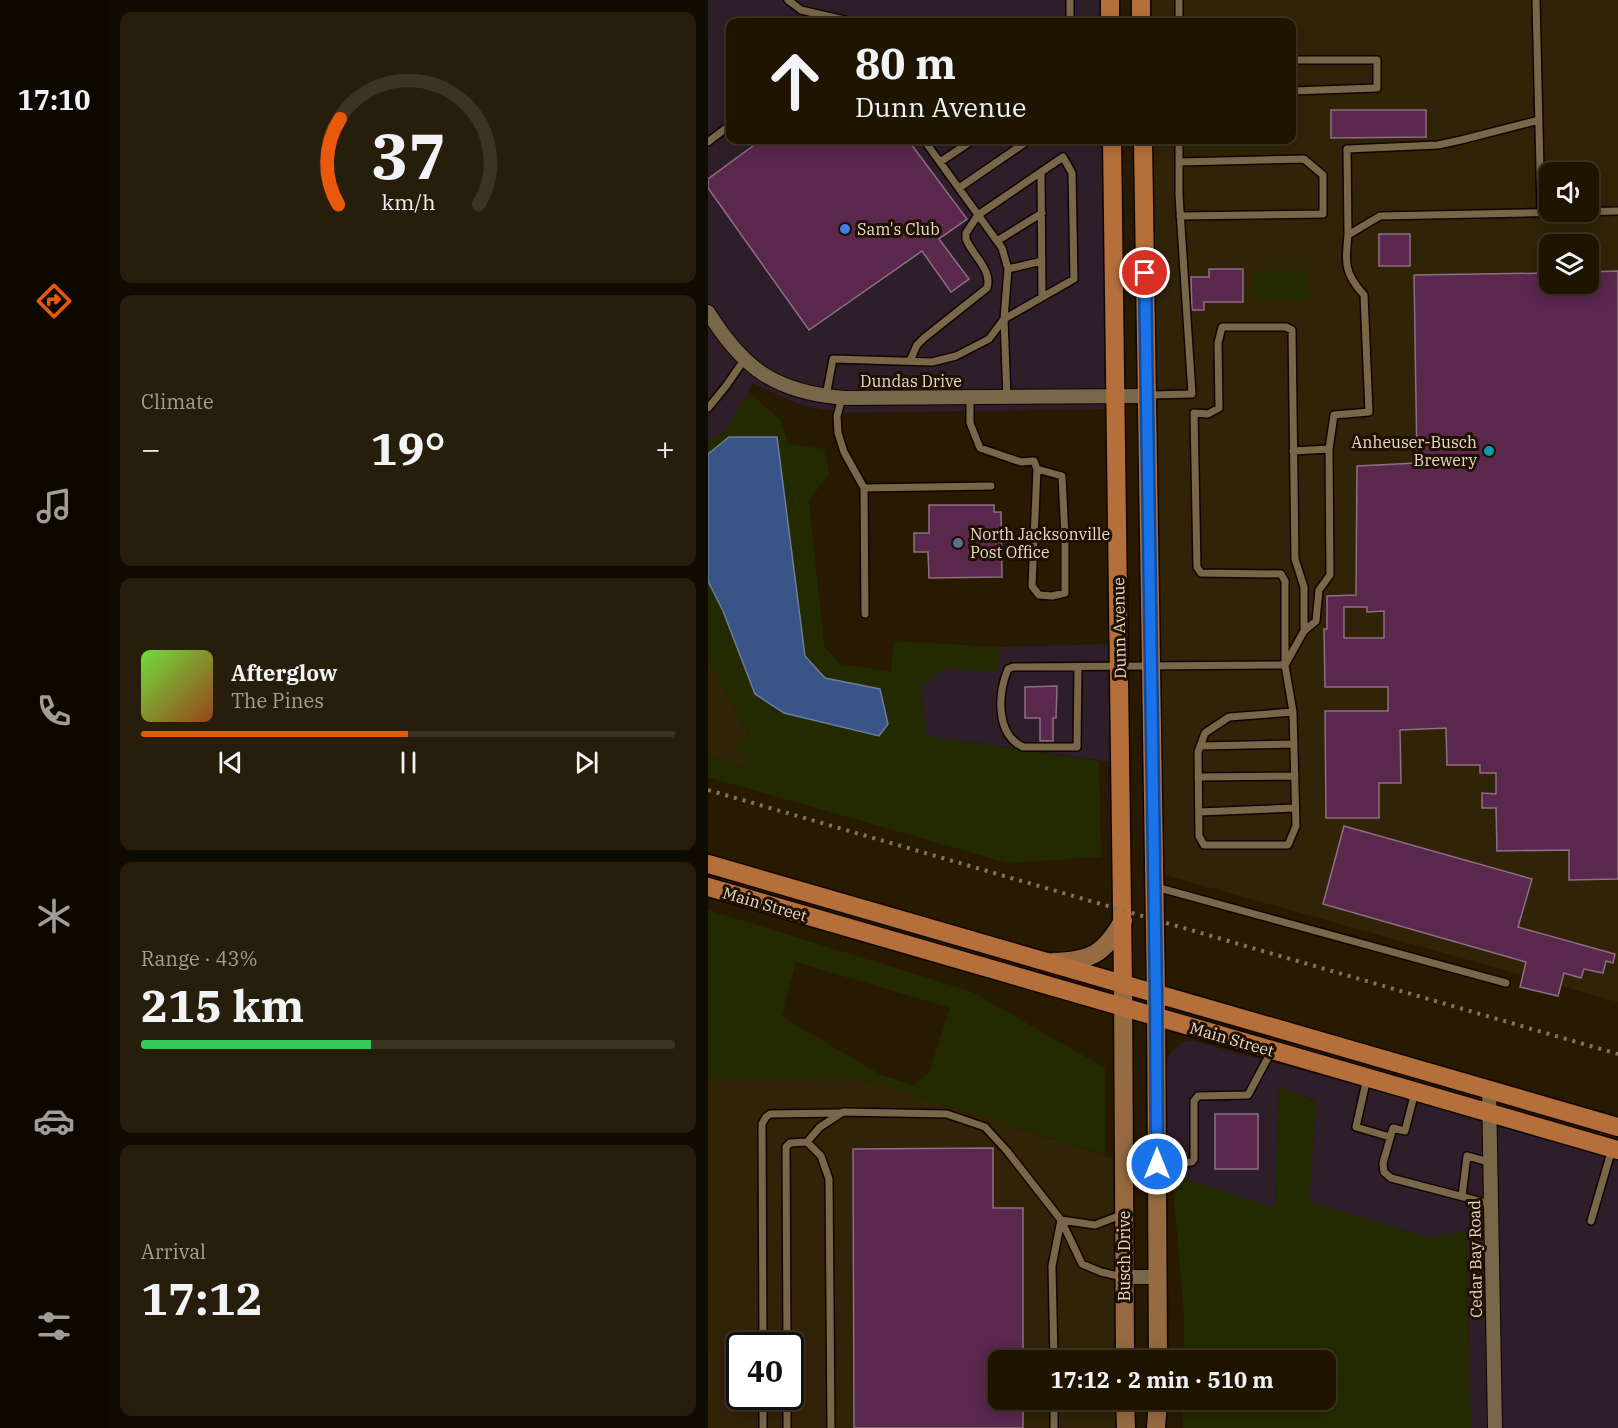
<!DOCTYPE html>
<html lang="en">
<head>
<meta charset="utf-8">
<style>
	:root { --surface:#1e1400; --page:#261d0a; --text:#f1f3f6; --muted:#a19e99; --line:#3c3322; --accent:#ea580c }
	body { margin:0; font-family:"IBM Plex Serif",serif; background:var(--page); color:var(--text); height:100vh; display:flex; flex-direction:column; font-size:22px; white-space:nowrap }
	* { box-sizing:border-box; margin:0 }
	p { font-size:20px; color:var(--muted) }
	.icon { flex:none; width:33px; height:33px; fill:none; stroke:currentColor; stroke-width:2; stroke-linecap:round; stroke-linejoin:round }
	.map { position:relative; flex:1; overflow:hidden }
	.side { display:flex; flex-direction:column; gap:12px; padding:12px; background:#100b00; width:600px }
	.side>* { flex:none }
	.hud { position:absolute; left:18px; top:18px; width:570px; height:126px; border-radius:12px; box-shadow:0 3px 15px #0003,0 0 0 2px var(--line); background:#1e1400; color:var(--text); overflow:hidden }
	.fabs { position:absolute; left:831px; top:162px; display:grid; gap:12px }
	.fabs a { display:grid; place-items:center; width:60px; height:60px; border-radius:12px; background:var(--surface); box-shadow:0 3px 15px #0003,0 0 0 2px var(--line); font-size:30px }
	.speed { position:absolute; left:18px; top:1332px; display:flex; gap:12px; font-size:30px; font-weight:700; text-align:center }
	.speed>* { display:grid; place-content:center; width:78px; height:78px; border-radius:50%; background:var(--surface); box-shadow:0 3px 15px #0003,0 0 0 2px var(--line); line-height:1 }
	.speed .limit { border:3px solid #111; border-radius:9px; background:#fff; color:#111 }
	.pin { position:absolute; display:grid; place-items:center; width:51px; height:51px; color:#fff; margin:-26px; border:3px solid #fff; border-radius:50%; box-shadow:0 2px 6px #0007 }
	.me { position:absolute; width:66px; margin:-33px; rotate:0deg; stroke-linejoin:round; filter:drop-shadow(0 0 4px #0008) }
	.turn { display:flex; align-items:center; gap:21px; height:126px; padding:0 30px; font-size:27px }
	.turn .icon { width:78px; height:78px; stroke-width:2.5 }
	.turn b { display:block; font-size:42px; line-height:51px }
	.big { font-size:45px; font-weight:700; line-height:1.1 }
	.side .widget { flex:1; display:flex; flex-direction:column; justify-content:center; gap:9px; min-width:0; padding:0 21px; border-radius:12px; background:var(--page) }
	.side .dial { align-items:center; gap:0 }
	.dial svg { height:156px; overflow:visible; fill:none; stroke:var(--line); stroke-width:7; stroke-linecap:round; text-anchor:middle }
	.dial text { fill:var(--text); stroke:none }
	.song { display:flex; align-items:center; gap:18px }
	.cover { width:72px; height:72px; border-radius:9px; background:linear-gradient(135deg,hsl(100 70% 55%),hsl(20 70% 35%)) }
	.played { height:6px; border-radius:3px; background:linear-gradient(90deg,var(--accent) 50%,var(--line) 50%) }
	.keys { display:flex; justify-content:space-around; direction:ltr }
	.heat { display:flex; justify-content:space-between; align-items:center; font-size:33px; direction:ltr }
	.charge { height:9px; border-radius:4px; background:linear-gradient(90deg,#34c759 43%,var(--line) 0) }
	.trip { position:absolute; left:280px; top:1350px; width:348px; height:60px; border-radius:12px; background:var(--surface); box-shadow:0 3px 15px #0003,0 0 0 2px var(--line); font-weight:700; line-height:60px; text-align:center }
	main { display:flex; flex:1; min-height:0 }
	.tab-bar { display:flex; flex-direction:column; width:108px; justify-content:space-around; align-items:center; background:#0c0800; color:var(--muted) }
	.tab-bar .icon { width:42px; height:42px }
	.tab-bar .on { color:var(--accent) }
	.tab-bar b { font-size:27px; color:var(--text) }
	.map>svg:first-child { display:block }
	.commercial { fill:#2e1e29 }
	.built { fill:#312308; fill-rule:evenodd }
	.green { fill:#242a00; fill-rule:evenodd }
	.water { fill:#395487; stroke:#6c7c9b; stroke-width:1.5 }
	.building { fill:#5a274d; stroke:#8d6f83; stroke-width:1.5; fill-rule:evenodd }
	.lines { fill:none; stroke-linecap:round; stroke-linejoin:round }
	.lane-casing { stroke:#110400; stroke-width:10 }
	.street-casing { stroke:#110400; stroke-width:16 }
	.secondary-casing { stroke:#110400; stroke-width:21 }
	.primary-casing { stroke:#110400; stroke-width:21 }
	.lane { stroke:#79674a; stroke-width:7 }
	.street { stroke:#79674a; stroke-width:14 }
	.secondary { stroke:#966b42; stroke-width:18 }
	.primary { stroke:#b46f3b; stroke-width:18 }
	.rail { stroke:#81755f; stroke-width:4; stroke-dasharray:3 6; stroke-linecap:butt }
	.route-casing { stroke:#114b97; stroke-width:15 }
	.route { stroke:#1a73e8; stroke-width:10 }
	.shop-dot { fill:#3f7fe0; stroke:#1f1000; stroke-width:2 }
	.culture-dot { fill:#0f9aa8; stroke:#1f1000; stroke-width:2 }
	.service-dot { fill:#5c6f8a; stroke:#1f1000; stroke-width:2 }
	.labels { text-anchor:middle; dominant-baseline:central; stroke-width:6; stroke-linejoin:round; paint-order:stroke }
	.poi-label { font-size:16px; fill:#e4daca; stroke:#1f1000; text-anchor:start }
	.street-label { font-size:16px; fill:#e4daca; stroke:#1f1000 }
</style>
</head>
<body>
<main>
<nav class="tab-bar">
<b>17:10</b>
<svg class="icon on" aria-label="directions" viewBox="0 0 24 24"><path d="M12 3l9 9-9 9-9-9zM9 14v-3h6M13 9l2 2-2 2"/></svg>
<svg class="icon" aria-label="music" viewBox="0 0 24 24"><path d="M9 18V5l10-2v13"/><circle cx="6" cy="18" r="3"/><circle cx="16" cy="16" r="3"/></svg>
<svg class="icon" aria-label="phone" viewBox="0 0 24 24"><path d="M5 4h4l2 5-3 2q2 4 5 5l2-3 5 2v4C11 20 4 13 5 4z"/></svg>
<svg class="icon" aria-label="climate" viewBox="0 0 24 24"><path d="M12 3v18M4 7l16 10M4 17L20 7"/></svg>
<svg class="icon" aria-label="car" viewBox="0 0 24 24"><path d="M5 17H2v-5l4-1 3-4h7l3 4 3 1v5h-3M9 17h6M6 11h13"/><circle cx="7" cy="17" r="2"/><circle cx="17" cy="17" r="2"/></svg>
<svg class="icon" aria-label="filters" viewBox="0 0 24 24"><path d="M4 7h16M4 17h16"/><circle cx="9" cy="7" r="2"/><circle cx="15" cy="17" r="2"/></svg>
</nav>
<section class="side">
<div class="widget dial"><svg viewBox="0 0 100 80">
<path d="M14 69A42 42 0 1 1 86 69"/>
<path d="M14 69A42 42 0 0 1 15 25" stroke="#ea580c"/>
<text x="50" y="56" font-size="32" font-weight="700">37</text>
<text x="50" y="72" font-size="11">km/h</text>
</svg></div>
<div class="widget"><p>Climate</p>
<div class="heat"><a>−</a><b class="big">19°</b><a>+</a></div>
</div>
<div class="widget">
<div class="song"><i class="cover"></i><div><b>Afterglow</b><p>The Pines</p></div></div>
<div class="played"></div>
<div class="keys"><svg class="icon" aria-label="previous" viewBox="0 0 24 24"><path d="M18 5L8 12l10 7zM5 5v14"/></svg><svg class="icon" aria-label="pause" viewBox="0 0 24 24"><path d="M8 5v14M16 5v14"/></svg><svg class="icon" aria-label="next" viewBox="0 0 24 24"><path d="M6 5l10 7-10 7zM19 5v14"/></svg></div>
</div>
<div class="widget"><p>Range · 43%</p><b class="big">215 km</b><div class="charge"></div></div>
<div class="widget"><p>Arrival</p><b class="big">17:12</b></div>
</section>
<div class="map">
<svg width="910" height="1428" viewBox="0 0 910 1428">
	<rect width="100%" height="100%" fill="#281a00"/>
	<path class="commercial" d="M0 0H394V22H22V140H396L399 409 135 413 93 405 44 383 41 392 17 431 0 443Z
		M402 644 403 762 219 736 212 687 237 668 289 672 293 647Z
		M478 1041H485L774 1119 910 1160V1428H763L758 1231 723 1238 601 1202 608 1101 571 1087 567 1208 457 1173 458 1067 459 1058 464 1050Z"/>
	<path class="built" d="M442 0H910V1002L454 874 444 140H584V22H442ZM842 172H880V212H842ZM842 244H880V284H842Z
		M0 661 41 736 43 768 0 756Z
		M146 1077 408 1159 409 1360H291V1400H409V1428H0V1080ZM32 1346H82V1396H32Z"/>
	<path class="green" d="M599 269V300H545V270Z
		M41 392 73 421 80 444 116 449 121 474 101 500 116 646 132 664 183 672 186 641 293 647 289 672 237 668 212 687 219 736 391 761 393 857 300 863 0 777V756L42 768 27 744 41 735 0 661V581L15 611 47 694 172 689 117 678 97 656 69 437H21L0 454V443L17 431Z
		M0 910 262 991 397 1068V1155L146 1077 0 1080ZM88 962 242 1008 221 1073 205 1085 173 1075 73 1016Z
		M571 1086 608 1102 601 1202 723 1238 758 1231 763 1428H475V1400H618V1360H476V1313L464 1175 567 1208Z"/>
	<path class="water" d="M21 437H69L97 656 117 678 172 689 180 724 171 736 76 713 47 694 15 611 0 581V454Z"/>
	<path class="building" d="M623 110H718V137L623 138Z
		M53 140H200L259 219 231 239 261 279 243 292 214 251 101 330 0 188V179Z
		M671 234H702V266H671Z
		M501 269H535V302H496V310H484L483 277H501Z
		M910 271V879L861 880V850L789 851 788 808H774V793L788 794V773H772V765H739L738 728 692 730 693 783H671V818H618L617 711H680V687H617L616 629H619V596L648 595 649 466 709 463 706 275 842 273V284H880V272ZM636 607H659V612L676 611V638H636Z
		M221 505H286V512H293L294 577 221 578 220 552H206V533H221Z
		M349 686 348 718H345V741H332V718H317V687Z
		M636 826 824 879 810 927 907 954 905 963 898 961 895 973 876 969 873 978 856 973 850 996 812 987 818 962 615 904Z
		M507 1114H550V1169H507Z
		M285 1148V1208H315V1360H291V1400H315V1428H146L145 1149Z"/>
	<g class="lines">
		<defs>
			<path id="lane" d="M80 0 93 10 145 22
				M362 0V22
				M471 0V22
				M828 0 833 212
				M584 60H669V88L584 91
				M216 140 294 248 300 269 296 319 299 398
				M0 142 22 125
				M232 162 265 140
				M471 162 596 159 615 175V214L472 216
				M333 172 334 297
				M251 188 321 140
				M640 235 639 149 730 145 753 140 831 120
				M289 241 334 213
				M300 269 334 261
				M514 327H578L584 330 587 559 596 587V631L577 665V581L573 574 493 573 489 567 486 413 500 414 511 408 510 343Z
				M441 395 484 394 471 195V140
				M118 396 125 359 224 362 248 356 281 339 296 319 366 279 364 173 355 157 270 215 258 233V239C264 255 285 270 279 288L216 338 209 345 202 361
				M134 398 129 416 130 433 136 452 156 488 157 614
				M262 398V423L272 448 313 462 326 461 329 469 354 476 357 537 408 535
				M0 408 18 386 36 360
				M585 451 621 449 626 415 661 412 656 295C636 273 637 263 640 235L672 216 910 211
				M329 469 324 586 331 595 344 596 357 593V537
				M156 488 283 486
				M596 631 608 621 611 590 622 575 621 449
				M370 667 369 747H315C287 734 290 693 300 669L305 667 577 665 585 712 588 826 580 845H496L491 836 490 752 497 733 521 717 585 712
				M492 746 586 744
				M490 777 587 776
				M491 812 587 808
				M448 887 798 983
				M659 1078 648 1127 682 1137
				M707 1092 697 1131 685 1128 675 1163 676 1172 683 1178 782 1204
				M99 1142 113 1156 121 1179 123 1428
				M449 1164 484 1162 486 1159V1101L490 1096 540 1095 564 1050
				M754 1196 759 1156 781 1162
				M883 1221 904 1149
				M55 1346 54 1124 58 1117 62 1114 132 1113
				M79 1346 78 1147 82 1143 99 1142 112 1127 135 1112 239 1114 277 1127 299 1151 353 1220 374 1264 393 1272 415 1277
				M346 1360 344 1266 353 1220 387 1225 413 1215
				M55 1396V1428
				M79 1396V1428
				M346 1428V1400"/>
			<path id="street" d="M0 312C36 370 68 392 136 398L439 396
				M781 1089 787 1428
				M416 1277H449"/>
			<path id="secondary" d="M345 962C383 961 396 954 415 921
				M415 985 417 1360
				M448 994 450 1360
				M417 1400 418 1428
				M448 1428 450 1400"/>
			<path id="primary" d="M402 0V22
				M433 0V22
				M404 140 415 985
				M435 140 448 994
				M0 864 910 1127
				M0 887 910 1150"/>
		</defs>
		<use href="#lane" class="lane-casing"/>
		<use href="#street" class="street-casing"/>
		<use href="#secondary" class="secondary-casing"/>
		<use href="#primary" class="primary-casing"/>
		<use href="#lane" class="lane"/>
		<use href="#street" class="street"/>
		<use href="#secondary" class="secondary"/>
		<use href="#primary" class="primary"/>
		<path class="rail" d="M0 790 910 1054"/>
	</g>
	<g class="lines">
		<defs>
			<path id="route" d="M437 273 448 994 449 1164"/>
		</defs>
		<use href="#route" class="route-casing"/>
		<use href="#route" class="route"/>
	</g>
	<circle class="shop-dot" cx="137" cy="229" r="6"/>
	<circle class="culture-dot" cx="781" cy="451" r="6"/>
	<circle class="service-dot" cx="250" cy="543" r="6"/>
	<g class="labels">
		<g class="poi-label">
			<text x="149" y="229">Sam's Club</text>
			<text x="769" y="442" text-anchor="end">Anheuser-Busch<tspan x="769" dy="18">Brewery</tspan></text>
			<text x="262" y="534">North Jacksonville<tspan x="262" dy="18">Post Office</tspan></text>
		</g>
		<g class="street-label">
			<text x="203" y="381">Dundas Drive</text>
			<text transform="translate(411 628) rotate(-91)">Dunn Avenue</text>
			<text transform="translate(57 904) rotate(16)">Main Street</text>
			<text transform="translate(524 1039) rotate(16)">Main Street</text>
			<text transform="translate(416 1256) rotate(-90)">Busch Drive</text>
			<text transform="translate(767 1259) rotate(-91)">Cedar Bay Road</text>
		</g>
	</g>
</svg>
<div class="fabs">
<a><svg class="icon" aria-label="sound" viewBox="0 0 24 24"><path d="M4 9h4l5-4v14l-5-4H4zM17 9q2 3 0 6"/></svg></a>
<a><svg class="icon" aria-label="layers" viewBox="0 0 24 24"><path d="M12 4l9 5-9 5-9-5zM3 14l9 5 9-5"/></svg></a>
</div>
<div class="speed"><div class="limit">40</div></div>
<div class="pin" style="left:437px;top:273px;background:#d93025"><svg class="icon" aria-label="arrive" viewBox="0 0 24 24"><path d="M6 21V4h12l-3 4 3 4H6"/></svg></div>
<svg class="me" style="left:449px;top:1164px" viewBox="-20 -20 40 40"><circle r="17" fill="#1a73e8" stroke="#fff" stroke-width="3"/><path d="M0-11L8 9 0 5-8 9z" fill="#fff"/></svg>
<div class="trip">17:12 · 2 min · 510 m</div>
<div class="hud">
<div class="turn"><svg class="icon" aria-label="ahead" viewBox="0 0 24 24"><path d="M12 20V5M6 11l6-6 6 6"/></svg><div><b>80 m</b>Dunn Avenue</div></div>
</div>
</div>
</main>
</body>
</html>
